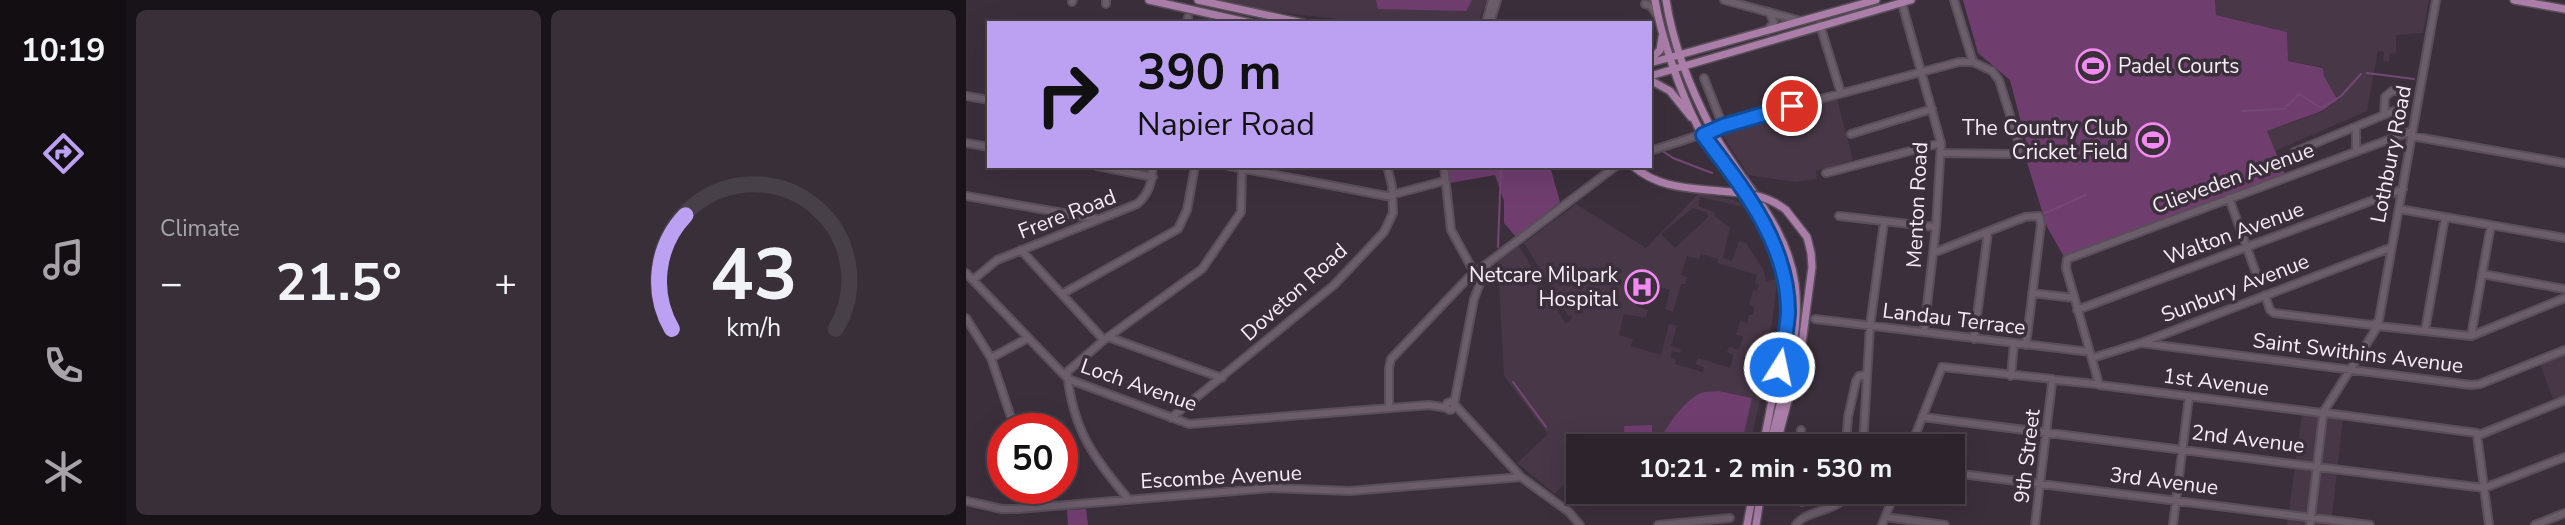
<!DOCTYPE html>
<html lang="en">
<head>
<meta charset="utf-8">
<style>
	:root { --surface:#2c232c; --page:#382f38; --text:#f1f3f6; --muted:#a6a4a9; --line:#484048; --accent:#bca0f2 }
	body { margin:0; font-family:"Nunito Sans",sans-serif; background:var(--page); color:var(--text); height:100vh; display:flex; flex-direction:column; font-size:26px; white-space:nowrap }
	* { box-sizing:border-box; margin:0 }
	p { font-size:23px; color:var(--muted) }
	.icon { flex:none; width:38px; height:38px; fill:none; stroke:currentColor; stroke-width:2; stroke-linecap:round; stroke-linejoin:round }
	.map { position:relative; flex:1; overflow:hidden }
	.side { display:flex; flex-direction:column; gap:10px; padding:10px; background:#181318; width:840px }
	.side>* { flex:none }
	.top-card { position:absolute; left:21px; top:21px; width:665px; height:147px; border-radius:0px; box-shadow:0 7px 28px #0002,0 0 0 2px var(--line); background:#bca0f2; color:#111; overflow:hidden }
	.speed { position:absolute; left:21px; top:413px; display:flex; gap:14px; font-size:35px; font-weight:700; text-align:center }
	.speed>* { display:grid; place-content:center; width:91px; height:91px; border-radius:50%; background:var(--surface); box-shadow:0 7px 28px #0002,0 0 0 2px var(--line); line-height:1 }
	.speed .limit { border:10px solid #d22; background:#fff; color:#111 }
	.pin { position:absolute; display:grid; place-items:center; width:60px; height:60px; color:#fff; margin:-30px; border:4px solid #fff; border-radius:50%; box-shadow:0 2px 7px #0007 }
	.me { position:absolute; width:77px; margin:-38px; rotate:10deg; stroke-linejoin:round; filter:drop-shadow(0 0 5px #0008) }
	.turn { display:flex; align-items:center; gap:24px; height:147px; padding:0 35px; font-size:32px }
	.turn .icon { width:91px; height:91px; stroke-width:2.5 }
	.turn b { display:block; font-size:49px; line-height:60px }
	.big { font-size:52px; font-weight:700; line-height:1.1 }
	.side .card { flex:1; display:flex; flex-direction:column; justify-content:center; gap:10px; min-width:0; padding:0 24px; border-radius:10px; background:var(--page) }
	.side .dial { align-items:center; gap:0 }
	.dial svg { height:182px; overflow:visible; fill:none; stroke:var(--line); stroke-width:7; stroke-linecap:round; text-anchor:middle }
	.dial text { fill:var(--text); stroke:none }
	.heat { display:flex; justify-content:space-between; align-items:center; font-size:38px; direction:ltr }
	.side .tiles { flex:1; display:grid; gap:10px; grid-template-columns:repeat(2,1fr) }
	.trip { position:absolute; left:600px; top:434px; width:399px; height:70px; border-radius:0px; background:var(--surface); box-shadow:0 7px 28px #0002,0 0 0 2px var(--line); font-weight:700; line-height:70px; text-align:center }
	main { display:flex; flex:1; min-height:0 }
	.dock { display:flex; flex-direction:column; width:126px; justify-content:space-around; align-items:center; background:#120e12; color:var(--muted) }
	.dock .icon { width:49px; height:49px }
	.dock .selected { color:var(--accent) }
	.dock b { font-size:32px; color:var(--text) }
	.map>svg:first-child { display:block }
	.built { fill:#483747; fill-rule:evenodd }
	.green { fill:#6f3e6f }
	.lines { fill:none; stroke-linecap:round; stroke-linejoin:round }
	.stream { stroke:#744875; stroke-width:2 }
	.minor-casing { stroke:#594f59; stroke-width:10 }
	.major-casing { stroke:#594f59; stroke-width:10 }
	.minor { stroke:#6b5d6a; stroke-width:6 }
	.major { stroke:#ab7eaa; stroke-width:7 }
	.major-bridge-casing { stroke:#594f59; stroke-width:10; stroke-linecap:butt }
	.major-bridge { stroke:#ab7eaa; stroke-width:7 }
	.route-casing { stroke:#114b97; stroke-width:18 }
	.route { stroke:#1a73e8; stroke-width:12 }
	.labels { text-anchor:middle; dominant-baseline:central; stroke-width:7; stroke-linejoin:round; paint-order:stroke }
	.poi-label { font-size:21px; fill:#f5edf5; stroke:#3b2f3b; text-anchor:end }
	.street-label { font-size:21px; fill:#f5edf5; stroke:#3b2f3b }
</style>
</head>
<body>
<main>
<nav class="dock">
<b>10:19</b>
<svg class="icon selected" aria-label="directions" viewBox="0 0 24 24"><path d="M12 3l9 9-9 9-9-9zM9 14v-3h6M13 9l2 2-2 2"/></svg>
<svg class="icon" aria-label="music" viewBox="0 0 24 24"><path d="M9 18V5l10-2v13"/><circle cx="6" cy="18" r="3"/><circle cx="16" cy="16" r="3"/></svg>
<svg class="icon" aria-label="phone" viewBox="0 0 24 24"><path d="M5 4h4l2 5-3 2q2 4 5 5l2-3 5 2v4C11 20 4 13 5 4z"/></svg>
<svg class="icon" aria-label="climate" viewBox="0 0 24 24"><path d="M12 3v18M4 7l16 10M4 17L20 7"/></svg>
</nav>
<section class="side">
<div class="tiles">
<div class="card"><p>Climate</p>
<div class="heat"><a>−</a><b class="big">21.5°</b><a>+</a></div>
</div>
<div class="card dial"><svg viewBox="0 0 100 80">
<path d="M14 69A42 42 0 1 1 86 69"/>
<path d="M14 69A42 42 0 0 1 20 19" stroke="#bca0f2"/>
<text x="50" y="56" font-size="32" font-weight="700">43</text>
<text x="50" y="72" font-size="11">km/h</text>
</svg></div>
</div>
</section>
<div class="map">
<svg width="1599" height="525" viewBox="0 0 1599 525">
	<rect width="100%" height="100%" fill="#3b2f3b"/>
	<path class="built" d="M254 0H521L512 23 399 22 308 12Z
		M1249 0H1463L1457 33 1430 35V54L1424 53 1423 62 1417 61 1418 52 1412 51 1401 111 1309 151 1301 131 1356 112 1373 100 1358 76 1357 67 1322 61 1321 32 1250 15Z
		M871 99 887 160 850 171 851 179 829 182 782 175 757 135 758 130 761 128Z
		M733 193 768 200 779 206 800 240 812 275 799 376 784 446H612V480L607 475 589 494 551 463 582 434 538 376 532 262 553 246 600 324 607 317 602 316 558 243 610 204 680 248ZM734 197 778 207 797 239 808 265 811 279 800 281 797 269 780 243 773 241 766 261 757 258 764 228 749 216 748 212 732 206ZM727 208 741 213 742 217 709 248 695 234ZM735 254 752 259 751 263 791 275 789 283 793 285 791 291 787 290 783 305 789 307 786 315H783L781 323 774 321 770 335 777 337 773 350 763 347 761 352 768 355 764 368 732 358 729 364 738 367 737 372 709 364 710 359 705 357 706 351 714 353 715 349 705 346 711 326 703 324 695 355 665 346 667 339 653 335 658 314 680 318 682 310 670 306 674 294 685 298 688 289 693 291 694 287 704 290 699 309 707 312 715 284H719L721 277 715 275 721 256 733 259Z
		M1599 354V395L1587 399 1574 364Z
		M1336 413 1377 418 1365 525H1321Z"/>
	<path class="green" d="M410 0H506L500 11 412 9Z
		M997 0H1249L1250 15 1321 32 1322 61 1357 68 1358 76 1372 100 1356 111 1301 131 1320 177 1100 260 1081 227 1060 159 1063 153 1044 80 1012 53Z
		M482 166H584L594 202 550 237 538 223V201L529 175 484 183Z
		M752 391 786 398 775 446H692C695 432 720 398 735 393 740 391 747 392 752 391Z
		M686 425V446H659L658 426Z
		M120 509 122 525H102L101 510Z"/>
	<g class="lines">
		<path class="stream" d="M1401 73 1448 79
			M1276 111 1318 109 1333 94 1355 108 1375 96 1395 74
			M684 142 686 144
			M698 152 707 158 746 173
			M1079 213 1120 195
			M532 247 535 166
			M547 382 580 427"/>
		<defs>
			<path id="minor" d="M758 0 835 21
				M935 0 975 143 970 227 958 332
				M106 2 107 0
				M140 4V0
				M679 4 685 6 691 15
				M221 23 222 17
				M520 23 526 0
				M524 23 531 0
				M854 25 875 93
				M801 31 808 22 803 12
				M738 78 757 126
				M0 96 23 100
				M1418 115 1419 97 1426 91H1435
				M1390 127V151
				M885 134 966 109
				M1445 136 1599 163
				M0 143 23 147
				M684 151 802 113 993 62H1007
				M1328 152 1435 108
				M976 153 1044 154 1052 152 1054 147 1033 80 1026 71 1007 62 988 0
				M131 166 187 177
				M263 166 421 196 478 181
				M478 166 485 230 508 272
				M860 173 975 143
				M0 196 132 219
				M1263 198 1290 273
				M1433 209 1599 238
				M873 216 970 227
				M55 250 138 340
				M967 253 1059 217 1073 216 1075 224 1060 345
				M510 272 650 166
				M0 273 102 379 223 424 463 405 481 408
				M1516 274 1599 289
				M8 279 31 260 171 204C182 195 188 180 186 166
				M1066 293 1108 298
				M96 294 212 229 221 210 229 166
				M1299 295 1304 310 1308 313 1406 325 1408 329 1412 327 1410 323 1406 325
				M1111 310 1437 189
				M0 318 25 358 49 429
				M849 319 1124 352
				M1412 325 1470 0
				M1412 326 1505 336 1599 298
				M1459 331 1479 217
				M1505 336 1525 225
				M142 337 256 378
				M1008 339 1022 232
				M1175 343 1505 385 1514 384 1599 350
				M25 358 62 338
				M1126 358 1175 343 1424 248
				M1045 376 1048 344
				M1090 380 1130 384
				M1133 384 1100 268 1101 259 1446 131
				M1133 385 1356 413
				M480 406a4 4 0 1 1 8 0a4 4 0 1 1-8 0Z
				M488 404 508 299 522 263
				M489 405 555 477 603 512 614 525
				M423 408V368L425 359 503 277
				M1358 411 1410 329
				M1360 413 1511 433
				M956 417 1518 488 1599 457
				M205 418 368 285 418 232 427 213 426 186 421 166
				M1511 435 1523 525
				M1513 435 1599 400
				M833 446 835 430
				M880 446 882 417 890 381 893 376 899 375
				M897 446 904 326 918 222
				M945 446 976 367 1086 379
				M987 473 1404 525
				M163 500C127 456 107 431 101 372L138 340 236 269 275 212 276 168
				M0 501 36 509H52L305 488 384 491 555 477
				M836 502 852 497 853 492
				M920 517 979 525
				M692 525 764 518
				M830 525C840 509 869 514 885 492
				M916 525 929 492
				M1069 525 1086 383
				M1207 525 1223 397
				M1344 525 1357 416
				M1569 525 1599 513"/>
			<path id="major" d="M183 0 285 23
				M232 0 337 23
				M689 0C695 37 715 94 732 127 740 141 752 153 761 166 796 216 827 266 820 329L797 446
				M700 0C707 45 725 90 746 130 774 182 821 223 829 284 836 335 815 396 804 446
				M1548 0 1599 9
				M684 60 694 50 696 37
				M684 63 910 0
				M684 76 945 0
				M684 80 704 91 725 117
				M667 166C692 188 723 188 753 191
				M810 446 835 351 846 267 845 253 841 237 820 210
				M781 525 787 492
				M790 525 795 492"/>
		</defs>
		<use href="#minor" class="minor-casing"/>
		<use href="#major" class="major-casing"/>
		<use href="#minor" class="minor"/>
		<use href="#major" class="major"/>
		<defs>
			<path id="major-bridge" d="M753 191C779 193 800 194 820 210"/>
		</defs>
		<use href="#major-bridge" class="major-bridge-casing"/>
		<use href="#major-bridge" class="major-bridge"/>
	</g>
	<g class="lines">
		<defs>
			<path id="route" d="M813 367C817 349 821 331 822 313 823 244 776 187 737 135L757 126 826 106"/>
		</defs>
		<use href="#route" class="route-casing"/>
		<use href="#route" class="route"/>
	</g>
	<defs>
		<symbol id="stadium-ring" viewBox="-11 -11 22 22"><circle r="9.5" fill="#3b2f3b" stroke="#f38af1" stroke-width="1.5"/><path d="M0-5a6.5 5 0 1 0 0 10a6.5 5 0 1 0 0-10ZM-3.5-1.8h7v3.6h-7Z" fill="#f38af1"/></symbol>
		<symbol id="hospital-ring" viewBox="-11 -11 22 22"><circle r="9.5" fill="#3b2f3b" stroke="#f38af1" stroke-width="1.5"/><path d="M-5-5h3v3.5h4V-5h3V5h-3V1.5h-4V5h-3Z" fill="#f38af1"/></symbol>
	</defs>
	<g fill-rule="evenodd">
		<use href="#stadium-ring" x="1108" y="47" width="38" height="38"/>
		<use href="#stadium-ring" x="1168" y="121" width="38" height="38"/>
		<use href="#hospital-ring" x="657" y="268" width="38" height="38"/>
	</g>
	<g class="labels">
		<g class="poi-label">
			<text x="1152" y="66" text-anchor="start">Padel Courts</text>
			<text x="1162" y="128">The Country Club<tspan x="1162" dy="24">Cricket Field</tspan></text>
			<text x="652" y="275">Netcare Milpark<tspan x="652" dy="24">Hospital</tspan></text>
		</g>
		<g class="street-label">
			<text transform="translate(1425 154) rotate(-79)">Lothbury Road</text>
			<text transform="translate(1267 178) rotate(-20)">Clieveden Avenue</text>
			<text transform="translate(951 205) rotate(-87)">Menton Road</text>
			<text transform="translate(101 214) rotate(-21)">Frere Road</text>
			<text transform="translate(1268 233) rotate(-20)">Walton Avenue</text>
			<text transform="translate(1269 288) rotate(-21)">Sunbury Avenue</text>
			<text transform="translate(328 292) rotate(-42)">Doveton Road</text>
			<text transform="translate(988 319) rotate(7)">Landau Terrace</text>
			<text transform="translate(1392 353) rotate(7)">Saint Swithins Avenue</text>
			<text transform="translate(1250 382) rotate(7)">1st Avenue</text>
			<text transform="translate(173 385) rotate(19)">Loch Avenue</text>
			<text transform="translate(1282 439) rotate(7)">2nd Avenue</text>
			<text transform="translate(1061 456) rotate(-83)">9th Street</text>
			<text transform="translate(255 477) rotate(-3)">Escombe Avenue</text>
			<text transform="translate(1198 481) rotate(7)">3rd Avenue</text>
		</g>
	</g>
</svg>
<div class="speed"><div class="limit">50</div></div>
<div class="pin" style="left:826px;top:106px;background:#d93025"><svg class="icon" aria-label="arrive" viewBox="0 0 24 24"><path d="M6 21V4h12l-3 4 3 4H6"/></svg></div>
<svg class="me" style="left:813px;top:367px" viewBox="-20 -20 40 40"><circle r="17" fill="#1a73e8" stroke="#fff" stroke-width="3"/><path d="M0-11L8 9 0 5-8 9z" fill="#fff"/></svg>
<div class="trip">10:21 · 2 min · 530 m</div>
<div class="top-card">
<div class="turn"><svg class="icon" aria-label="right" viewBox="0 0 24 24"><path d="M7 20v-9h11M14 6l5 5-5 5"/></svg><div><b>390 m</b>Napier Road</div></div>
</div>
</div>
</main>
</body>
</html>
